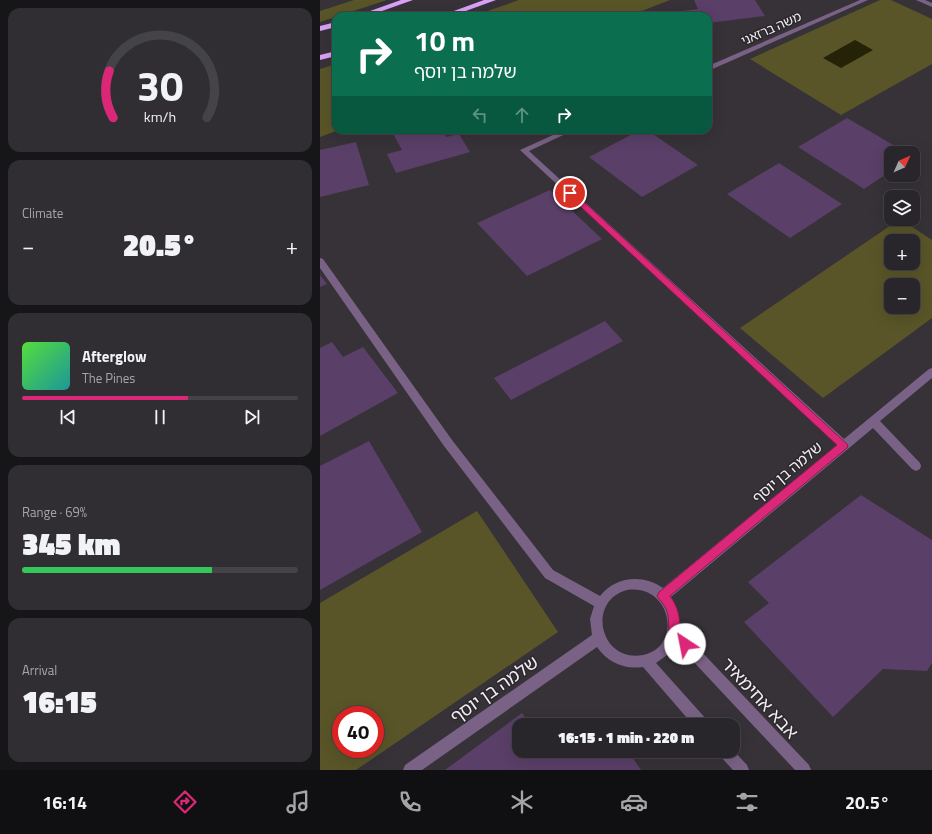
<!DOCTYPE html>
<html lang="en">
<head>
<meta charset="utf-8">
<style>
	:root { --surface:#28262a; --page:#302e32; --text:#f1f3f6; --muted:#a5a5a8; --line:#444347; --accent:#db2777 }
	body { margin:0; font-family:"Titillium Web","Noto Sans Hebrew",sans-serif; background:var(--page); color:var(--text); height:100vh; display:flex; flex-direction:column; font-size:15px; white-space:nowrap }
	* { box-sizing:border-box; margin:0 }
	p { font-size:13px; color:var(--muted) }
	.icon { flex:none; width:22px; height:22px; fill:none; stroke:currentColor; stroke-width:2; stroke-linecap:round; stroke-linejoin:round }
	.map { position:relative; flex:1; overflow:hidden }
	.drawer { display:flex; flex-direction:column; gap:8px; padding:8px; background:#161517; width:320px }
	.drawer>* { flex:none }
	.hud { position:absolute; left:12px; top:12px; width:380px; height:122px; border-radius:12px; box-shadow:0 4px 16px #0002,0 0 0 1px var(--line); background:#0b6e4f; color:#fff; overflow:hidden }
	.needle { width:26px; rotate:45deg }
	.tools { position:absolute; left:564px; top:146px; display:grid; gap:8px }
	.tools a { display:grid; place-items:center; width:36px; height:36px; border-radius:8px; background:var(--surface); box-shadow:0 4px 16px #0002,0 0 0 1px var(--line); font-size:20px }
	.speed { position:absolute; left:12px; top:706px; display:flex; gap:8px; font-size:20px; font-weight:700; text-align:center }
	.speed>* { display:grid; place-content:center; width:52px; height:52px; border-radius:50%; background:var(--surface); box-shadow:0 4px 16px #0002,0 0 0 1px var(--line); line-height:1 }
	.speed .limit { border:6px solid #d22; background:#fff; color:#111 }
	.pin { position:absolute; display:grid; place-items:center; width:34px; height:34px; color:#fff; margin:-17px; border:2px solid #fff; border-radius:50%; box-shadow:0 1px 4px #0007 }
	.me { position:absolute; width:44px; margin:-22px; rotate:326deg; stroke-linejoin:round; filter:drop-shadow(0 0 3px #0008) }
	.turn { display:flex; align-items:center; gap:14px; height:84px; padding:0 16px; font-size:18px }
	.turn .icon { width:52px; height:52px; stroke-width:2.5 }
	.turn b { display:block; font-size:28px; line-height:34px }
	.lanes { display:flex; align-items:center; height:38px; padding:0 16px; background:#0003; justify-content:center; gap:20px; direction:ltr }
	.lanes .off { opacity:.35 }
	.big { font-size:30px; font-weight:800; line-height:1.1 }
	.drawer .card { flex:1; display:flex; flex-direction:column; justify-content:center; gap:6px; min-width:0; padding:0 14px; border-radius:12px; background:var(--page) }
	.drawer .dial { align-items:center; gap:0 }
	.dial svg { height:104px; overflow:visible; fill:none; stroke:var(--line); stroke-width:7; stroke-linecap:round; text-anchor:middle }
	.dial text { fill:var(--text); stroke:none }
	.song { display:flex; align-items:center; gap:12px }
	.cover { width:48px; height:48px; border-radius:6px; background:linear-gradient(135deg,hsl(110 70% 55%),hsl(180 70% 35%)) }
	.played { height:4px; border-radius:2px; background:linear-gradient(90deg,var(--accent) 60%,var(--line) 60%) }
	.keys { display:flex; justify-content:space-around; direction:ltr }
	.heat { display:flex; justify-content:space-between; align-items:center; font-size:22px; direction:ltr }
	.charge { height:6px; border-radius:3px; background:linear-gradient(90deg,#34c759 69%,var(--line) 0) }
	.trip { position:absolute; left:192px; top:718px; width:228px; height:40px; border-radius:12px; background:var(--surface); box-shadow:0 4px 16px #0002,0 0 0 1px var(--line); font-weight:800; line-height:40px; text-align:center }
	.tabs { display:flex; height:64px; justify-content:space-around; align-items:center; background:#100f11; color:var(--muted) }
	.tabs .icon { width:28px; height:28px }
	.tabs .current { color:var(--accent) }
	.tabs b { font-size:18px; color:var(--text) }
	main { display:flex; flex:1; min-height:0 }
	.map>svg:first-child { display:block }
	.green { fill:#595528; fill-rule:evenodd }
	.water { fill:#252307 }
	.building { fill:#5a3f68 }
	.lines { fill:none; stroke-linecap:round; stroke-linejoin:round }
	.minor { fill:#796285; fill-rule:evenodd }
	.highway { fill:#d8a0f7; fill-rule:evenodd }
	.route { fill:#db2777; stroke:#8e194d }
	.labels { text-anchor:middle; dominant-baseline:central; stroke-width:3; stroke-linejoin:round; paint-order:stroke }
	.far-street-label { font-size:13px; fill:#f1eef2; stroke:#2c282e }
	.street-label { font-size:15px; fill:#f1eef2; stroke:#2c282e }
	.near-street-label { font-size:18px; fill:#f1eef2; stroke:#2c282e }
</style>
</head>
<body>
<main>
<section class="drawer">
<div class="card dial"><svg viewBox="0 0 100 80">
<path d="M14 69A42 42 0 1 1 86 69"/>
<path d="M14 69A42 42 0 0 1 11 33" stroke="#db2777"/>
<text x="50" y="56" font-size="32" font-weight="700">30</text>
<text x="50" y="72" font-size="11">km/h</text>
</svg></div>
<div class="card"><p>Climate</p>
<div class="heat"><a>−</a><b class="big">20.5°</b><a>+</a></div>
</div>
<div class="card">
<div class="song"><i class="cover"></i><div><b>Afterglow</b><p>The Pines</p></div></div>
<div class="played"></div>
<div class="keys"><svg class="icon" aria-label="previous" viewBox="0 0 24 24"><path d="M18 5L8 12l10 7zM5 5v14"/></svg><svg class="icon" aria-label="pause" viewBox="0 0 24 24"><path d="M8 5v14M16 5v14"/></svg><svg class="icon" aria-label="next" viewBox="0 0 24 24"><path d="M6 5l10 7-10 7zM19 5v14"/></svg></div>
</div>
<div class="card"><p>Range · 69%</p><b class="big">345 km</b><div class="charge"></div></div>
<div class="card"><p>Arrival</p><b class="big">16:15</b></div>
</section>
<div class="map">
<svg width="612" height="770" viewBox="0 0 612 770">
	<rect width="100%" height="100%" fill="#363238"/>
	<path class="green" d="M34 0H67L0 22V11Z
		M199 0H350L309 16H153Z
		M560 0H571L612 19V64L521 115 430 59Z
		M16 64V130H19L0 137V69Z
		M580 219 612 240V318L503 398 420 328ZM571 241H593V263H571ZM571 285H593V307H571Z
		M157 511 238 632 36 770H0V603ZM21 715H55V749H21Z"/>
	<path class="water" d="M535 40 553 50 521 68 503 58Z"/>
	<path class="building" d="M374 0H435L445 16 388 23V16H324L378 9Z
		M527 118 587 153H571V171L544 189 478 147Z
		M71 130H123L126 137 139 134 150 152 76 173 67 154 82 150Z
		M320 130H327L378 165 322 197 269 157Z
		M36 142 49 185 0 197V150Z
		M459 163 522 204 470 238 407 194Z
		M230 190 282 239 207 276 157 223Z
		M0 275 7 284 0 287Z
		M285 321 303 341 191 400 174 378Z
		M12 342 23 357 43 347 78 393 0 436V348Z
		M49 441 102 532 0 590V466Z
		M541 495 612 540V663L607 671 563 669 513 717 424 622 449 603 428 582Z
		M202 713 210 725H199V751H227L231 758 239 751H308L321 770H125Z
		M284 717 290 725H273Z"/>
	<g class="lines">
		<path class="minor" d="M540 0H548L388 71V66Z
			M596 0H605L612 3V7Z
			M244 130H254L209 151 524 439 609 369 612 368V378L560 421 600 463 601 466 600 469 596 471 592 469 553 428 351 597 358 612 360 629 489 765 491 770H475L355 642 347 655 336 663 387 720 389 725H373L323 667C305 670 287 662 277 647L102 770H83L85 765 272 635 270 619 274 606 225 578 124 446 0 268V258L3 259 132 440 233 570 280 596C296 576 323 574 343 588L517 445 200 150ZM307 590C352 584 363 647 323 655 280 663 266 601 307 590Z
			M413 750 427 765 429 770H413L400 756 398 751Z"/>
		<path class="highway" d="M81 0H93L48 16H36Z
			M164 0H176L132 16H120Z
			M16 22V27L0 31V26Z
			M16 51V56L0 60V55Z"/>
	</g>
	<path class="route" d="M250 190 252 191 528 445 527 448 350 596C358 607 360 617 360 630L371 644 369 648 365 649C361 648 358 645 355 642 344 630 352 622 346 609 344 604 340 601 337 596L339 592 517 445 247 194V191Z"/>
	<g class="labels">
		<g class="far-street-label">
			<text transform="translate(451 28) rotate(-24)">משה ברזאני</text>
		</g>
		<g class="street-label">
			<text transform="translate(467 472) rotate(-40)">שלמה בן יוסף</text>
		</g>
		<g class="near-street-label">
			<text transform="translate(174 689) rotate(-35)">שלמה בן יוסף</text>
			<text transform="translate(440 698) rotate(47)">אבא אחימאיר</text>
		</g>
	</g>
</svg>
<div class="tools">
<a><svg class="needle" viewBox="-14 -14 28 28"><path d="M0-13l5 13h-10z" fill="#e53935"/><path d="M0 13l5-13h-10z" fill="#a5a5a8"/></svg></a>
<a><svg class="icon" aria-label="layers" viewBox="0 0 24 24"><path d="M12 4l9 5-9 5-9-5zM3 14l9 5 9-5"/></svg></a>
<a>+</a>
<a>−</a>
</div>
<div class="speed"><div class="limit">40</div></div>
<div class="pin" style="left:250px;top:193px;background:#d93025"><svg class="icon" aria-label="arrive" viewBox="0 0 24 24"><path d="M6 21V4h12l-3 4 3 4H6"/></svg></div>
<svg class="me" style="left:365px;top:644px" viewBox="-20 -20 40 40"><circle r="19" fill="#fff"/><path d="M0-13L10 11 0 6-10 11z" fill="#db2777"/></svg>
<div class="trip">16:15 · 1 min · 220 m</div>
<div class="hud">
<div class="turn"><svg class="icon" aria-label="right" viewBox="0 0 24 24"><path d="M7 20v-9h11M14 6l5 5-5 5"/></svg><div><b>10 m</b>שלמה בן יוסף</div></div>
<div class="lanes"><svg class="icon off" aria-label="left" viewBox="0 0 24 24"><path d="M17 20v-9H6M10 6l-5 5 5 5"/></svg><svg class="icon off" aria-label="ahead" viewBox="0 0 24 24"><path d="M12 20V5M6 11l6-6 6 6"/></svg><svg class="icon" aria-label="right" viewBox="0 0 24 24"><path d="M7 20v-9h11M14 6l5 5-5 5"/></svg></div>
</div>
</div>
</main>
<nav class="tabs">
<b>16:14</b>
<svg class="icon current" aria-label="directions" viewBox="0 0 24 24"><path d="M12 3l9 9-9 9-9-9zM9 14v-3h6M13 9l2 2-2 2"/></svg>
<svg class="icon" aria-label="music" viewBox="0 0 24 24"><path d="M9 18V5l10-2v13"/><circle cx="6" cy="18" r="3"/><circle cx="16" cy="16" r="3"/></svg>
<svg class="icon" aria-label="phone" viewBox="0 0 24 24"><path d="M5 4h4l2 5-3 2q2 4 5 5l2-3 5 2v4C11 20 4 13 5 4z"/></svg>
<svg class="icon" aria-label="climate" viewBox="0 0 24 24"><path d="M12 3v18M4 7l16 10M4 17L20 7"/></svg>
<svg class="icon" aria-label="car" viewBox="0 0 24 24"><path d="M5 17H2v-5l4-1 3-4h7l3 4 3 1v5h-3M9 17h6M6 11h13"/><circle cx="7" cy="17" r="2"/><circle cx="17" cy="17" r="2"/></svg>
<svg class="icon" aria-label="filters" viewBox="0 0 24 24"><path d="M4 7h16M4 17h16"/><circle cx="9" cy="7" r="2"/><circle cx="15" cy="17" r="2"/></svg>
<b>20.5°</b>
</nav>
</body>
</html>
